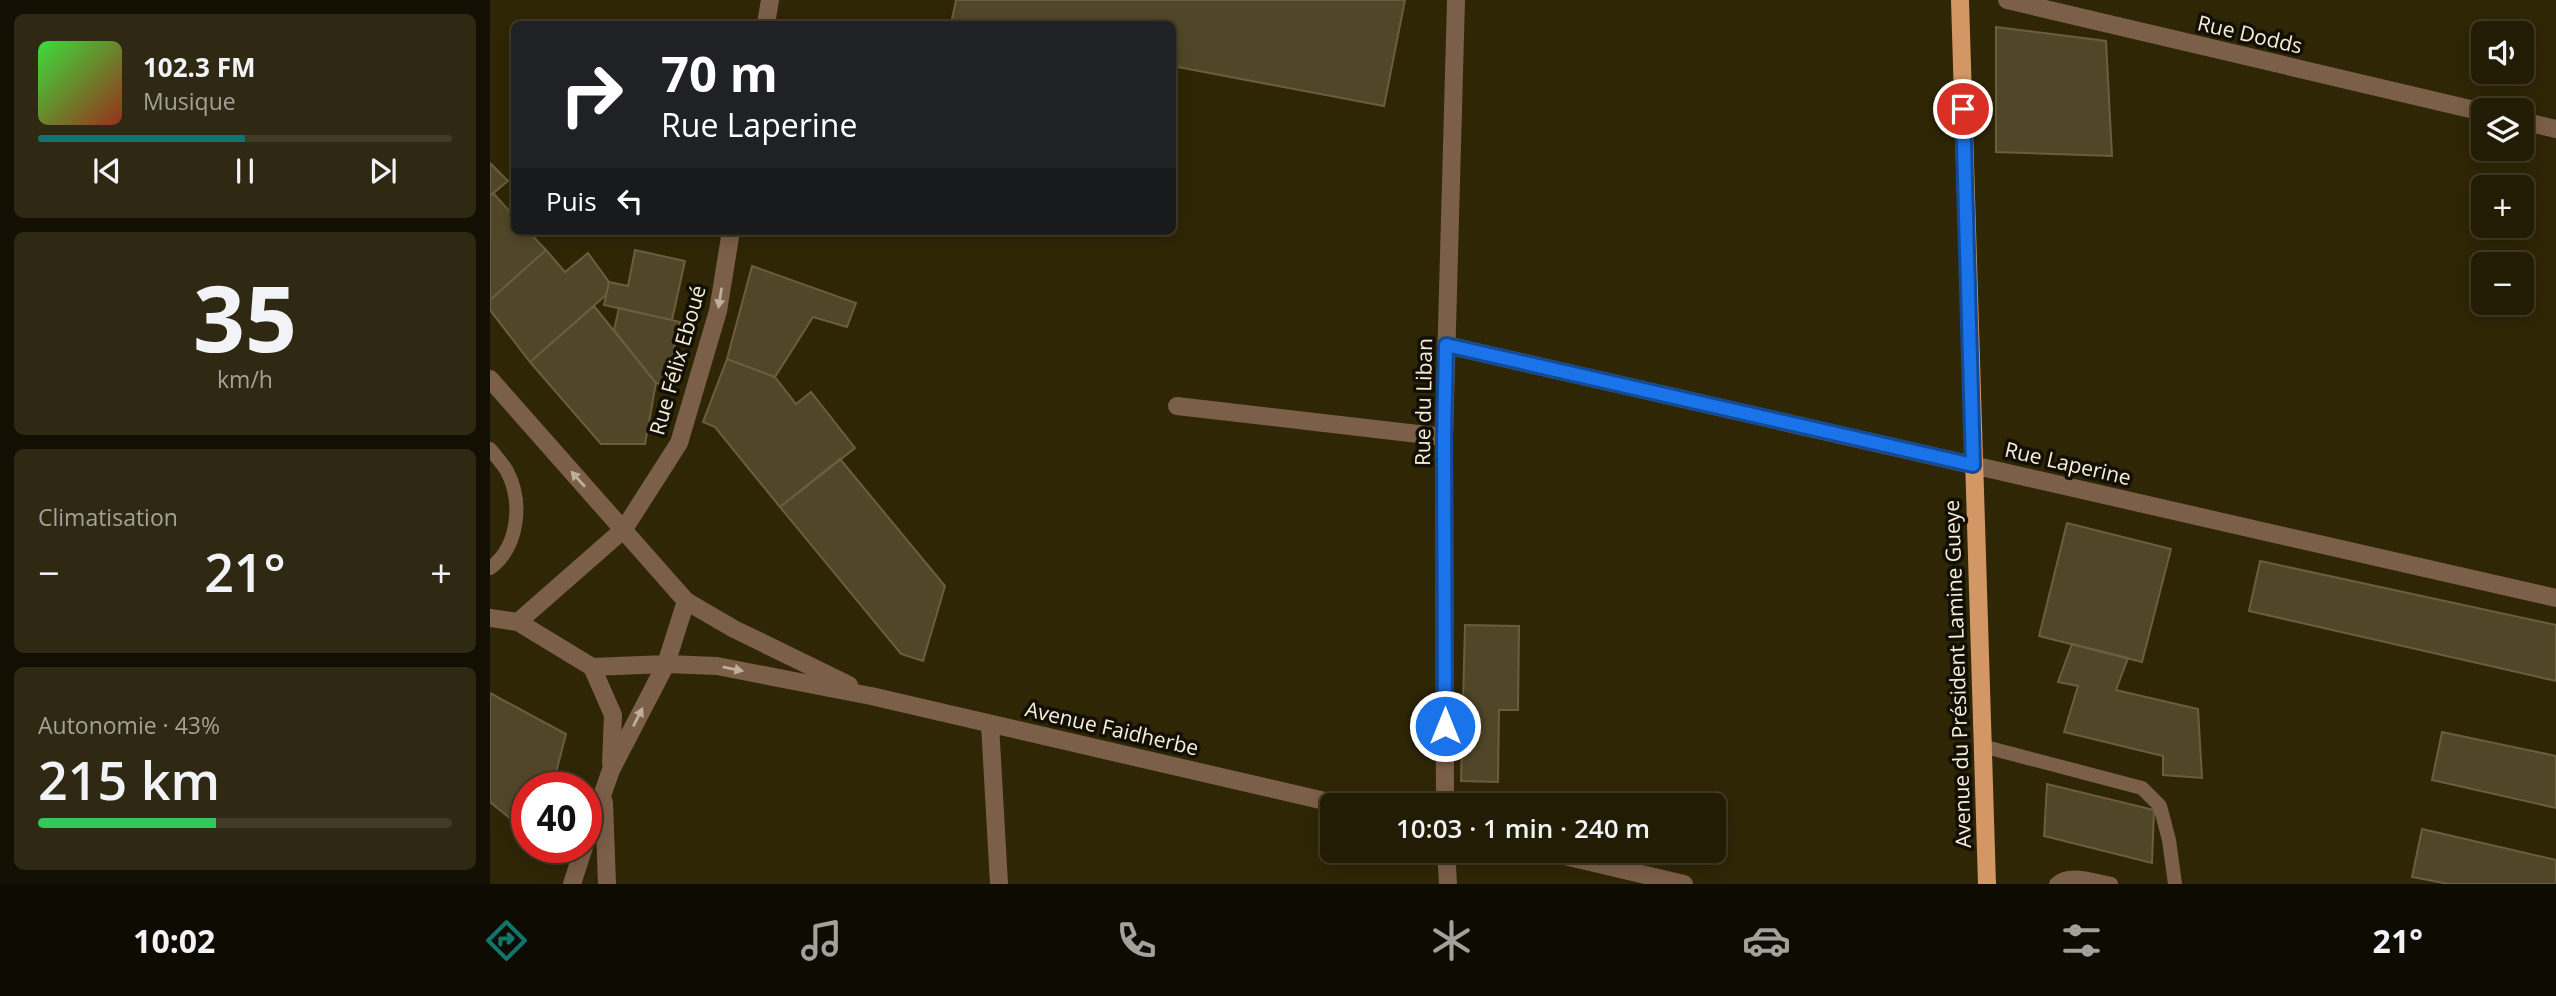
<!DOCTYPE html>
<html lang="fr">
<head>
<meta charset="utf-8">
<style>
	:root { --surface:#231c04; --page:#2f2913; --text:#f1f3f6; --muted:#a3a19a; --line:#403a26; --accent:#0f766e }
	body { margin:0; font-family:"Open Sans",sans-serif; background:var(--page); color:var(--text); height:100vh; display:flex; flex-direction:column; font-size:26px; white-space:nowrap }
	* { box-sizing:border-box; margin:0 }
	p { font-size:23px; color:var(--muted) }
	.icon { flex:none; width:38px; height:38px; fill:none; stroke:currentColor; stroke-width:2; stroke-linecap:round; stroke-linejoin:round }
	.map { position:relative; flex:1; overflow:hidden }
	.details { display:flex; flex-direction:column; gap:14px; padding:14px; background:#130f02; width:490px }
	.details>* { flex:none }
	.guide { position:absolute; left:21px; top:21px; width:665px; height:214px; border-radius:10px; box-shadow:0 4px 18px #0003,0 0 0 2px var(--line); background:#202124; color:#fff; overflow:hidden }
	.buttons { position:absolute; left:1981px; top:21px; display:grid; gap:14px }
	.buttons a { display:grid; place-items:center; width:63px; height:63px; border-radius:10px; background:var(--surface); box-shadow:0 4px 18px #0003,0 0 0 2px var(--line); font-size:35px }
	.speed { position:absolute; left:21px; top:772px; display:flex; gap:14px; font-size:35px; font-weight:700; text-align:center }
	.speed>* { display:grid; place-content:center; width:91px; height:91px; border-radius:50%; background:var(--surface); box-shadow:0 4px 18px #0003,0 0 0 2px var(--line); line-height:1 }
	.speed .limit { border:10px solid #d22; background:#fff; color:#111 }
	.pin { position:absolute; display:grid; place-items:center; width:60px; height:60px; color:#fff; margin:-30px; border:4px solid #fff; border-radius:50%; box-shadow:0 2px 7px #0007 }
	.me { position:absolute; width:77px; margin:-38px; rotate:0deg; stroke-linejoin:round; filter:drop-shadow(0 0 5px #0008) }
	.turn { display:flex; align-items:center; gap:24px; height:147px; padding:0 35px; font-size:32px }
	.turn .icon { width:91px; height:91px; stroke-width:2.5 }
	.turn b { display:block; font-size:49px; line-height:60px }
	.then { display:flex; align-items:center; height:66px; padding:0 35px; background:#0003; gap:14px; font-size:26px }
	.big { font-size:52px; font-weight:600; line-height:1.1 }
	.details .widget { flex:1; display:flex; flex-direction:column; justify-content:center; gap:10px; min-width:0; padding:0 24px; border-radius:10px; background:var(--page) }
	.details .dial { align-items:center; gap:0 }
	.dial b { font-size:91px; line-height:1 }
	.song { display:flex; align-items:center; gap:21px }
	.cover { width:84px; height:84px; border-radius:10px; background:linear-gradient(135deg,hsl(120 70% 55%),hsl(10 70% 35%)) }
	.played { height:7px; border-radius:4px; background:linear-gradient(90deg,var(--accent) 50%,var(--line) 50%) }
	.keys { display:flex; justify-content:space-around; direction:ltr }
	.heat { display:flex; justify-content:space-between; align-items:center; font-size:38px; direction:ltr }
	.charge { height:10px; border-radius:5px; background:linear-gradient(90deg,#34c759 43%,var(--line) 0) }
	.trip { position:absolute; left:830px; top:793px; width:406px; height:70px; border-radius:10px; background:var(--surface); box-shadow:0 4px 18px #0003,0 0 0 2px var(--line); font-weight:600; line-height:70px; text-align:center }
	.tab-bar { display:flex; height:112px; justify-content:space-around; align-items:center; background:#0e0b02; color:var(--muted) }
	.tab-bar .icon { width:49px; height:49px }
	.tab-bar .active { color:var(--accent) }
	.tab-bar b { font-size:32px; color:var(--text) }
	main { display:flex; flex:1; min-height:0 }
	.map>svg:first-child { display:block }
	.building { fill:#514728; stroke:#695f3f; stroke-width:2 }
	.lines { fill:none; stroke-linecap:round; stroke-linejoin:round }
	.service { stroke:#7c5f48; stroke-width:14 }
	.minor { stroke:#7c5f48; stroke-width:18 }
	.tertiary { stroke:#7c5f48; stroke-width:18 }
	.primary { stroke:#d39665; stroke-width:18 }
	.oneway { fill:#bfae9a }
	.route-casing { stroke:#114b97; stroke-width:18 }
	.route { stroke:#1a73e8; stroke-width:12 }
	.labels { text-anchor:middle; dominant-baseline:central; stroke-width:7; stroke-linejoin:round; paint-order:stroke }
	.street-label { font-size:21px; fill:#f5efdd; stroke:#130f04 }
</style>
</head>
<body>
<main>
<section class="details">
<div class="widget">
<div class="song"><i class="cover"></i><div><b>102.3 FM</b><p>Musique</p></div></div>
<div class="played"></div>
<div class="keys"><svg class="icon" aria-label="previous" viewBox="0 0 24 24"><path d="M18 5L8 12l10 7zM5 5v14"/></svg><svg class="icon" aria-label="pause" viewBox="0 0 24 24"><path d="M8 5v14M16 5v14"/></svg><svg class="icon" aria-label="next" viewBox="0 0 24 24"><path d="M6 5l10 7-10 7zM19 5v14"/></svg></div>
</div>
<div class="widget dial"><b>35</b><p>km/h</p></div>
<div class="widget"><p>Climatisation</p>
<div class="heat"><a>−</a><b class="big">21°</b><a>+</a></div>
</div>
<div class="widget"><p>Autonomie · 43%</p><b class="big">215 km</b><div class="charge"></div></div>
</section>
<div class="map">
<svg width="2066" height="884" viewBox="0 0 2066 884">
	<rect width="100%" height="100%" fill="#2f2606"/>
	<path class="building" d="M466 0H915L894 106 682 66V24H461Z
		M1506 27 1616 41 1622 156 1506 152Z
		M0 163 18 181 0 196Z
		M3 193 24 216V231H38L56 250 0 300V196Z
		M56 250 75 272 98 253 119 282 116 295 40 362 0 310V300Z
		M145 250 195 261 182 320 114 305 119 282 138 286Z
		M262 266 366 303 357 327 323 317 285 377 237 359Z
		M104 306 166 383 155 444H111L40 362Z
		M129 308 190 322 176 385 166 383 124 330Z
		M237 359 285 377 306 404 321 392 365 448 290 507 225 427 213 422Z
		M350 459 455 586 433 661 411 654 290 507Z
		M1577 523 1681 549 1652 662 1549 636Z
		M1770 561 2066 625V681L1759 611Z
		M975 625 1029 626 1028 710H1009L1008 782 971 781Z
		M1582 644 1638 658 1626 690 1708 709 1712 778 1673 775V756L1574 732 1588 686 1568 682Z
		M0 693 76 734 62 788H37V832L0 802Z
		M1952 732 2066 756V808L1942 780Z
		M1557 784 1664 810 1662 863 1554 836Z
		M1932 829 2066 860V884H1959L1922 877Z"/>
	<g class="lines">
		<path class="service" d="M0 449C6 456 12 463 17 471 33 502 29 547 0 568
			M1492 746 1652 788 1670 806 1679 840 1685 884
			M1566 884C1578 871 1605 881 1621 884"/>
		<path class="minor" d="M1517 0 1993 112
			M276 24 280 0
			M2032 121 2066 129
			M956 345 2066 598
			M687 406 954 437
			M134 529 189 443 228 311 241 231
			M102 667 123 715 121 763
			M500 724 509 884
			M114 802 117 884
			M96 841 121 770 176 664
			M956 850 958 884
			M82 884 94 847"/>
		<path class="tertiary" d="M0 379 196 601 244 629 359 685
			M0 618 28 622 102 667 176 664 227 666 381 696 852 805
			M28 622 134 529
			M176 664 196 601
			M955 805 954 437 966 0
			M1049 850 1194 884"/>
		<path class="primary" d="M1470 0 1497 884"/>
	</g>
	<defs><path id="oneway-solid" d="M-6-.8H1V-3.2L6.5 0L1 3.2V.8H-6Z" transform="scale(1.75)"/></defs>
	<g class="oneway">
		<use href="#oneway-solid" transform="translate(230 298) rotate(99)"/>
		<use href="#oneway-solid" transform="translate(88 479) rotate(-132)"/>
		<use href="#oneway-solid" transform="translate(243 669) rotate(11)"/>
		<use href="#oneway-solid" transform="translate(148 717) rotate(-63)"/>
	</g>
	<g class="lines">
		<defs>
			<path id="route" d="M955 726 954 437 956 345 1483 465 1473 109"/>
		</defs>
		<use href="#route" class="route-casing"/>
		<use href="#route" class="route"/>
	</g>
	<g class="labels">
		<g class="street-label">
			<text transform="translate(1760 34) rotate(13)">Rue Dodds</text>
			<text transform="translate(187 360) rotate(-74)">Rue Félix Eboué</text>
			<text transform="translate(933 402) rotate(-89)">Rue du Liban</text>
			<text transform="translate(1578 463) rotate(13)">Rue Laperine</text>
			<text transform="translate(1467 674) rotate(-92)">Avenue du Président Lamine Gueye</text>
			<text transform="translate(622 728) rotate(13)">Avenue Faidherbe</text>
		</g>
	</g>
</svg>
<div class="buttons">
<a><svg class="icon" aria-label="sound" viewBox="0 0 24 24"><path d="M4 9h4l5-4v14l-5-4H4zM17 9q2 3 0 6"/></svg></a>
<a><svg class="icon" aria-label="layers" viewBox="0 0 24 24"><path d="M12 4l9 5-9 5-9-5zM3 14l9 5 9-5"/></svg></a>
<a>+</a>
<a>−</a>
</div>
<div class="speed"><div class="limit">40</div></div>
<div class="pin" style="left:1473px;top:109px;background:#d93025"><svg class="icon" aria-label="arrive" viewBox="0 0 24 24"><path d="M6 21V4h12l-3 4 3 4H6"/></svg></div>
<svg class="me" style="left:955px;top:726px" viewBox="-20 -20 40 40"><circle r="17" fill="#1a73e8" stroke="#fff" stroke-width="3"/><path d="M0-11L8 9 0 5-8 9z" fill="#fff"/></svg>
<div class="trip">10:03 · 1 min · 240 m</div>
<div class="guide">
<div class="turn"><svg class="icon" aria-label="right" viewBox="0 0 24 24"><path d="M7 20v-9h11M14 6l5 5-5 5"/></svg><div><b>70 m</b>Rue Laperine</div></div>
<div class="then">Puis<svg class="icon" aria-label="left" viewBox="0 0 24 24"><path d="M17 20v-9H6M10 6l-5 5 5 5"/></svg></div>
</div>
</div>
</main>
<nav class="tab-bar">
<b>10:02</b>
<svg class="icon active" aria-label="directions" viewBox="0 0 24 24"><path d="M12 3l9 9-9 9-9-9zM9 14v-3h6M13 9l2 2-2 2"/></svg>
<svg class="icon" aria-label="music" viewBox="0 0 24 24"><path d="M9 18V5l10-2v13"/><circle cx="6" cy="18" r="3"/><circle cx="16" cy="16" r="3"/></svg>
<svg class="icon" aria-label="phone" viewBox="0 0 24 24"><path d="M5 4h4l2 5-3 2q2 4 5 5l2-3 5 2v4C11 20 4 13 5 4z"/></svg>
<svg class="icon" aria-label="climate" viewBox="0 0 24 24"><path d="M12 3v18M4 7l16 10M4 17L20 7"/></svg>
<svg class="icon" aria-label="car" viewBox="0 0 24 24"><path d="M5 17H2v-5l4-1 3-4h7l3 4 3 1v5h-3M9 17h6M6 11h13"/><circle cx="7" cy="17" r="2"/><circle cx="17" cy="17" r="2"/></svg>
<svg class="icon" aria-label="filters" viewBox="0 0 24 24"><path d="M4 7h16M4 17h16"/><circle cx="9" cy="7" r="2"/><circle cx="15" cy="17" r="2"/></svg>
<b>21°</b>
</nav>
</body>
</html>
